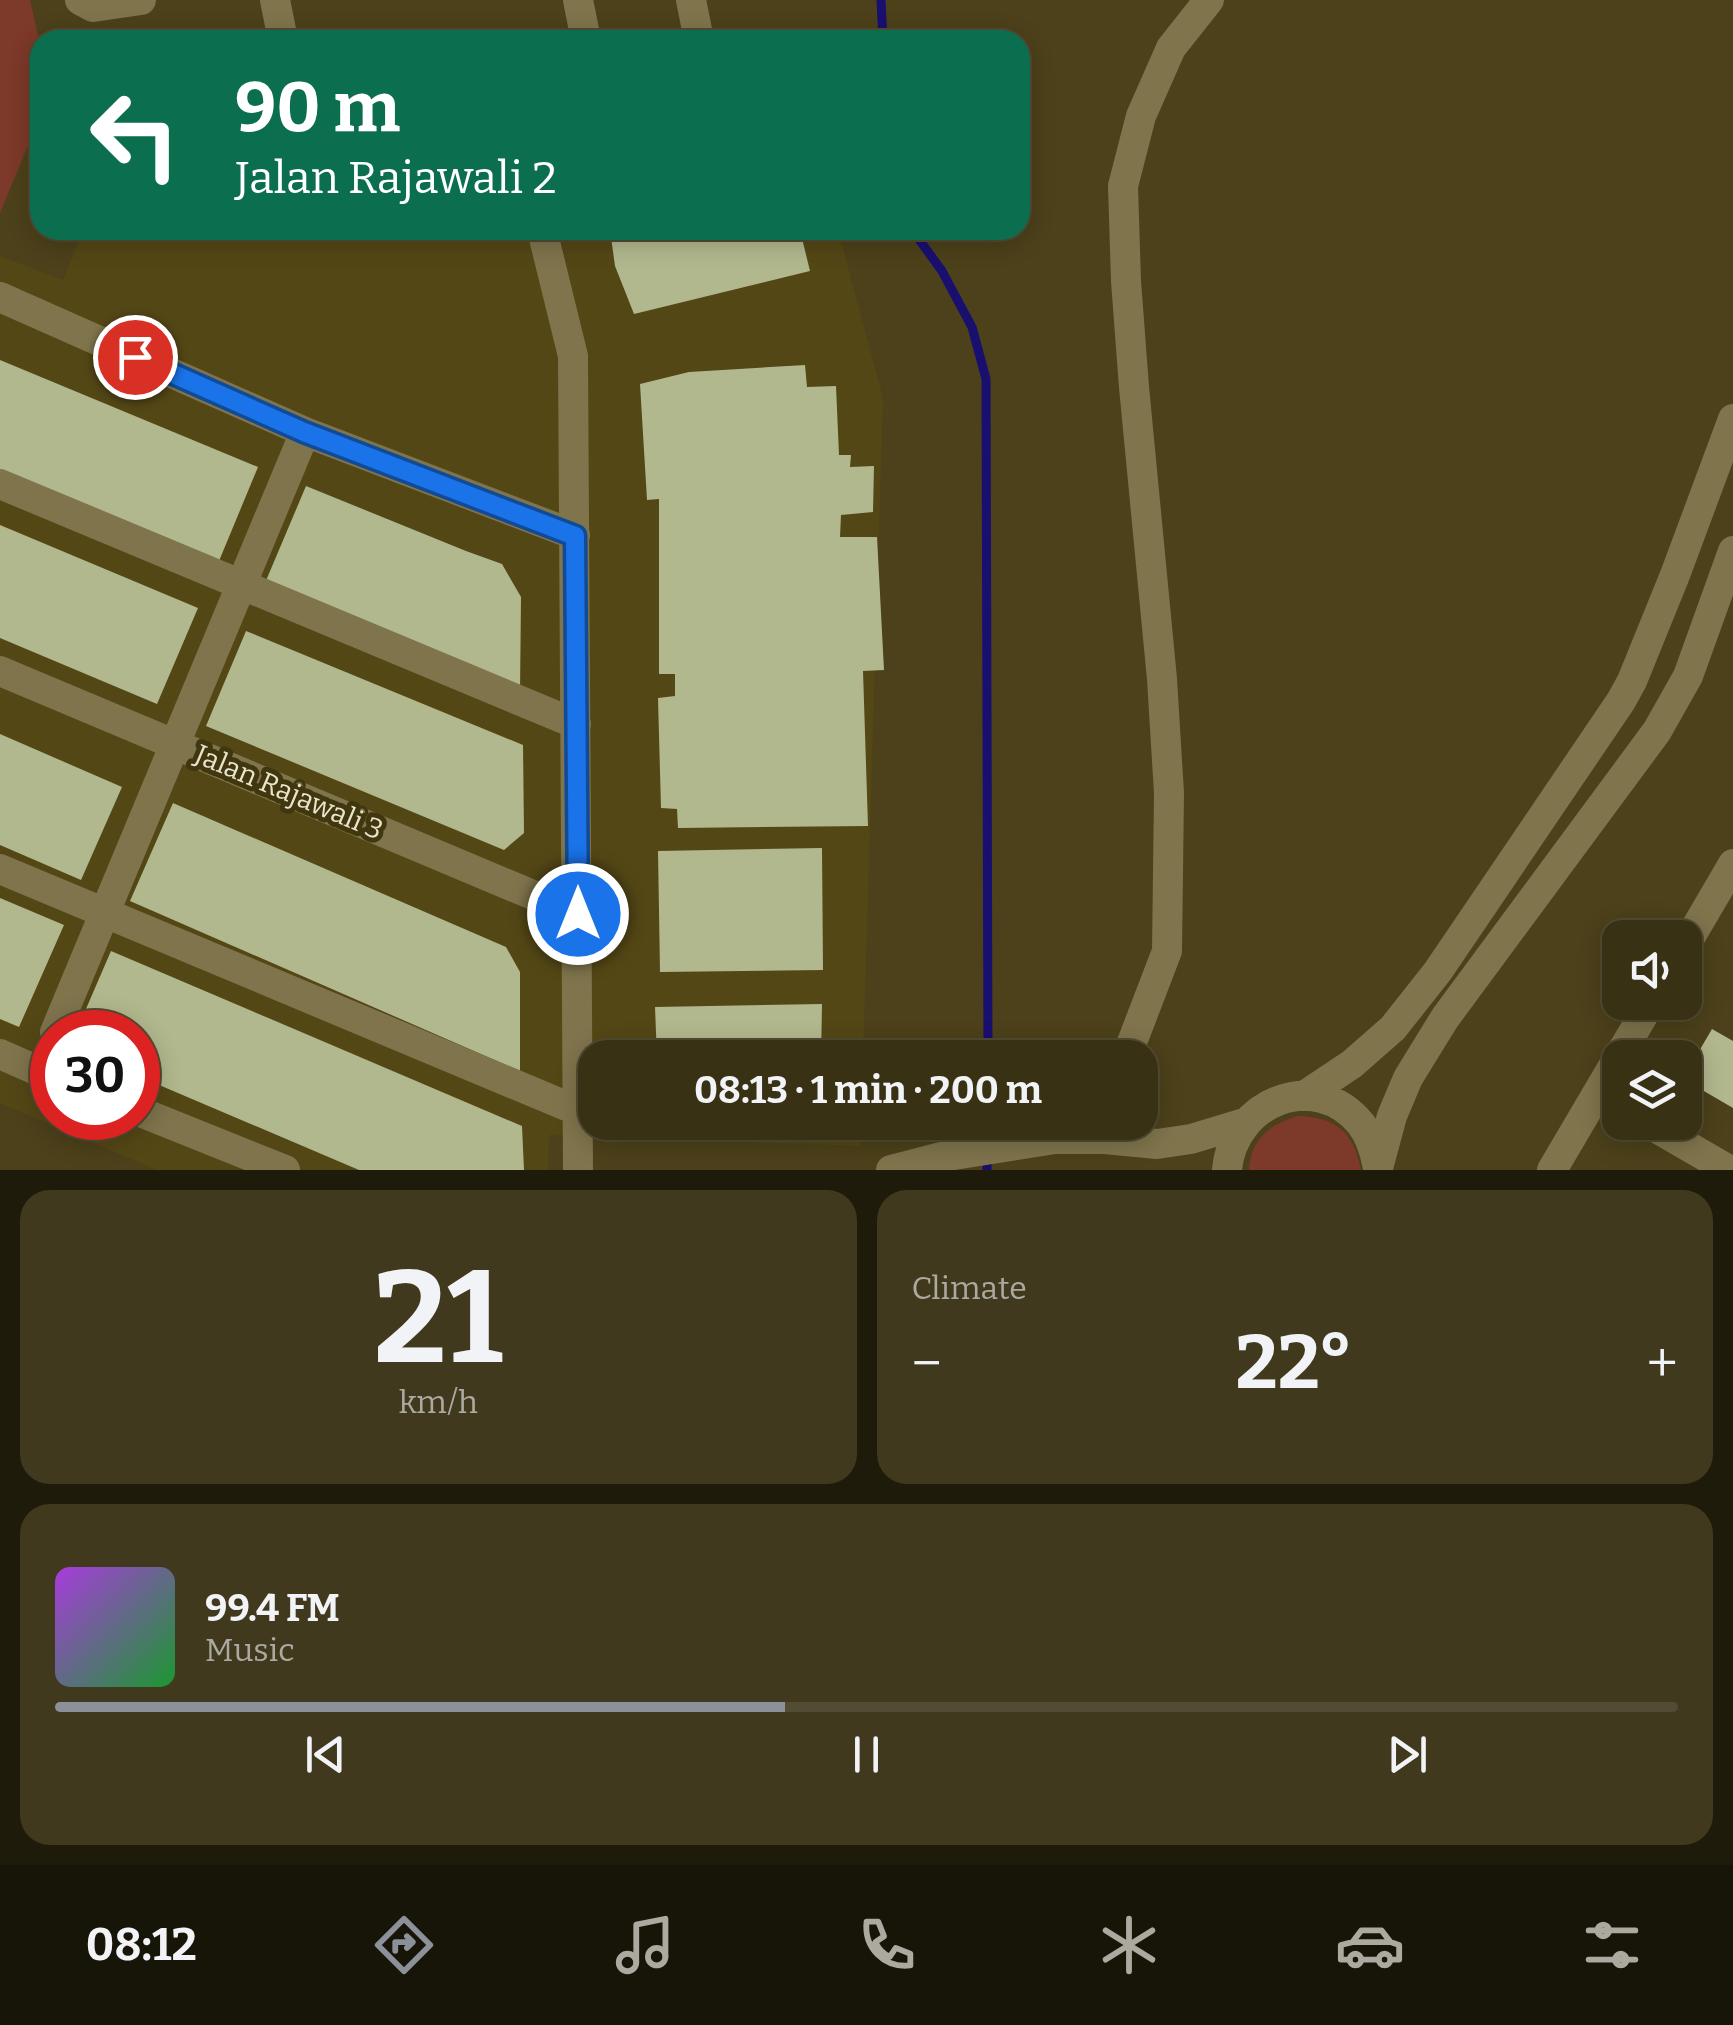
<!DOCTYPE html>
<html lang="en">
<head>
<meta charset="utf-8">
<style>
	:root { --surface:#393114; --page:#40391d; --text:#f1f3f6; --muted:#aba9a0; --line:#534c34; --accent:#8c9099 }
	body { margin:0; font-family:Bitter,serif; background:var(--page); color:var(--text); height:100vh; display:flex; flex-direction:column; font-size:38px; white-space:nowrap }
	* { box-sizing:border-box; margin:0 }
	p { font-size:32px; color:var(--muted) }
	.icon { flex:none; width:55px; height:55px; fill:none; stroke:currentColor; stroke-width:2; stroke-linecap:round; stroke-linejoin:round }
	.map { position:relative; height:1170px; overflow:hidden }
	.panel { display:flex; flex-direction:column; gap:20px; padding:20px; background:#1f1b0b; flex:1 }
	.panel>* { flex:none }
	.top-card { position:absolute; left:30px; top:30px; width:1000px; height:210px; border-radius:30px; box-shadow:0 5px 25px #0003,0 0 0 2px var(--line); background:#0b6e4f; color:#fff; overflow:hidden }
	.buttons { position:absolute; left:1602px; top:920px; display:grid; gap:20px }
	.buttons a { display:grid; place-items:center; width:100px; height:100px; border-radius:20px; background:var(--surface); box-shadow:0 5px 25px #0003,0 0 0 2px var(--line); font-size:50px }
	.speed { position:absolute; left:30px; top:1010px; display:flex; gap:20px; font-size:50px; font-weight:700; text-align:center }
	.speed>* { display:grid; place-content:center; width:130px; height:130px; border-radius:50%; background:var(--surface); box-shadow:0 5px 25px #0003,0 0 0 2px var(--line); line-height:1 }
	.speed .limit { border:15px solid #d22; background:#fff; color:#111 }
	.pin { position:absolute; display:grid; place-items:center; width:85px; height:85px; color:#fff; margin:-42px; border:5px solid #fff; border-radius:50%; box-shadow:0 2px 10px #0007 }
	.me { position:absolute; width:110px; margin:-55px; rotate:0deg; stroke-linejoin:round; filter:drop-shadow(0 0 8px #0008) }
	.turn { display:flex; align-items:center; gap:35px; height:210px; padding:0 40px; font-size:45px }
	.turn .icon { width:130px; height:130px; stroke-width:2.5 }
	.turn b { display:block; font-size:70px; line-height:85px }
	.big { font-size:75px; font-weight:700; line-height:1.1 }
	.panel .tile { flex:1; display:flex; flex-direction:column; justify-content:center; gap:15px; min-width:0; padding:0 35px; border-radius:30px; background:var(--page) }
	.panel .dial { align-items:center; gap:0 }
	.dial b { font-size:130px; line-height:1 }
	.song { display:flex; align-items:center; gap:30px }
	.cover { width:120px; height:120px; border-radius:15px; background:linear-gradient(135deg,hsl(280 70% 55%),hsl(130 70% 35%)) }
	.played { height:10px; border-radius:5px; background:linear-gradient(90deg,var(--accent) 45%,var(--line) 45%) }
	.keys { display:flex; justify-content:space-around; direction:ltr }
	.heat { display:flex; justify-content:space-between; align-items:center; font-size:55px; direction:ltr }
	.panel .tiles { flex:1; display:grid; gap:20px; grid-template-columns:1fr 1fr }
	.tile:last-child { grid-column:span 2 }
	.trip { position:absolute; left:578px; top:1040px; width:580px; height:100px; border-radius:30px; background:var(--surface); box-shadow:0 5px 25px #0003,0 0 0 2px var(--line); font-weight:700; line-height:100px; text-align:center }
	.dock { display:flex; height:160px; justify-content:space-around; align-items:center; background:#171408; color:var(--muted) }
	.dock .icon { width:70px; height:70px }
	.dock .current { color:var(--accent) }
	.dock b { font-size:45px; color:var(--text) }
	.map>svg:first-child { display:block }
	.built { fill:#544716; fill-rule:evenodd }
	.green { fill:#7d3929 }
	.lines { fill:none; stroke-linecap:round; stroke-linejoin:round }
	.stream { stroke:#190f6f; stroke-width:9 }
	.building { fill:#b2b88d }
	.minor { stroke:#7f744c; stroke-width:30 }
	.route-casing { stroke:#114b97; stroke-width:25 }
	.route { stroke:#1a73e8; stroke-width:18 }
	.labels { text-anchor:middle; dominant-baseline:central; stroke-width:10; stroke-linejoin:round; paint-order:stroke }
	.street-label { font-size:28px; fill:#eae4ce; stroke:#41370e }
</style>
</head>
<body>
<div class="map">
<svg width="1733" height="1170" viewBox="0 0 1733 1170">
	<rect width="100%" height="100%" fill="#4c411a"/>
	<path class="built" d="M83 230H838L883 398 863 1057 595 1058V1122L861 1123 860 1146 549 1135 548 1170H157L0 1103V256L63 280ZM52 1032H138V1118H52Z"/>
	<path class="green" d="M0 0H30L40 44V117L0 213Z
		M1297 1116C1335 1117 1354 1131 1361 1170H1249C1250 1140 1270 1124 1297 1116Z"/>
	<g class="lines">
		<path class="stream" d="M881 0 883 40
			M916 230 918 238 942 271 972 327 986 379 988 1058
			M987 1170 988 1122"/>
	</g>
	<path class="building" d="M610 230H800L810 271 634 314 615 266Z
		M0 360 258 467 219 561 0 471Z
		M805 365 807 387 836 386 839 455H851L850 467 874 466 873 512 841 515 840 537H877L884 670 863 671 868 826 678 828 677 809 661 808 658 698 675 696V674H659V499L647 500 640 384 689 372Z
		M306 486 466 551 502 564 521 597 520 691 265 583Z
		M0 525 198 608 157 704 0 638Z
		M246 631 523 745 524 833 504 850 206 726Z
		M0 734 122 787 81 880 0 845Z
		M173 803 506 947 520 972V1071L130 901Z
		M822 848 823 970 660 972 658 851Z
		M0 898 64 925 19 1027 0 1019Z
		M111 951 522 1126 524 1170H359L138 1076V1032H76Z
		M822 1004 821 1058H657L655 1007Z
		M1712 1029 1733 1041V1108L1685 1080V1075Z"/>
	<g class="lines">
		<path class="minor" d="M80 0 93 7 141 0
			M275 0 283 40
			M578 0 586 40
			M691 0 699 40
			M542 230 573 356 578 1170
			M0 297 305 432 575 535
			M0 484 576 724
			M0 671 578 914
			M0 869 576 1110
			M1685 946 1733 864
			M55 1032 305 432
			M0 1054 52 1077
			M1126 1058 1167 951 1169 793 1162 679 1134 387 1126 281 1123 186 1141 116 1171 48 1209 0
			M1304 1096 1352 1064 1393 1028 1438 971 1621 701 1632 681 1675 575 1733 419
			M138 1111 285 1170
			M1646 1122 1729 1170
			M1378 1168 1392 1116 1408 1078 1445 1018 1657 731 1688 676 1733 551
			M891 1170 941 1157 1055 1139H1105L1157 1144 1191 1139 1244 1123
			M1227 1170C1233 1102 1315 1068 1361 1124 1371 1137 1375 1152 1378 1168
			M1552 1170 1651 1002"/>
	</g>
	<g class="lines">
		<defs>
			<path id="route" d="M135 357 304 432 575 536 578 914"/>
		</defs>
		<use href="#route" class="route-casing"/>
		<use href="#route" class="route"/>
	</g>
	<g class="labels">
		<g class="street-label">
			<text transform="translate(289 792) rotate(23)">Jalan Rajawali 3</text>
		</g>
	</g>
</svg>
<div class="buttons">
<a><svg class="icon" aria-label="sound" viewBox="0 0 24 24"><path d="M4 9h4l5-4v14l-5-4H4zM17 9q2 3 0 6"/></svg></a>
<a><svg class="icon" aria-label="layers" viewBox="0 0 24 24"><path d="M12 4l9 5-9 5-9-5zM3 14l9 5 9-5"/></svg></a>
</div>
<div class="speed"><div class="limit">30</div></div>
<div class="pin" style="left:135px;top:357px;background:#d93025"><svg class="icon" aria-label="arrive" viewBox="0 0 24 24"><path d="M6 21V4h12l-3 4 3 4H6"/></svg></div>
<svg class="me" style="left:578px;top:914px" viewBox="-20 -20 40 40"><circle r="17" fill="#1a73e8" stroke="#fff" stroke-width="3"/><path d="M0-11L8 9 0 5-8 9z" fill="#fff"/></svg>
<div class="trip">08:13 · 1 min · 200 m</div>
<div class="top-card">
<div class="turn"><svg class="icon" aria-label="left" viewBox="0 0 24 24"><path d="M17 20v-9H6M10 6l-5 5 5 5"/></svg><div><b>90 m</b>Jalan Rajawali 2</div></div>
</div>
</div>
<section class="panel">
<div class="tiles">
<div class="tile dial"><b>21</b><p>km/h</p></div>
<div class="tile"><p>Climate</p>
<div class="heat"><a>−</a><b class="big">22°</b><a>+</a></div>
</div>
<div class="tile">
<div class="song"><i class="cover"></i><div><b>99.4 FM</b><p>Music</p></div></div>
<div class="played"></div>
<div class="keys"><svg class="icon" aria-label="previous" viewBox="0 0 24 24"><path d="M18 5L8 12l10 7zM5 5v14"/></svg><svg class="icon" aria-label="pause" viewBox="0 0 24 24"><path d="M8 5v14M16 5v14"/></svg><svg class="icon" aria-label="next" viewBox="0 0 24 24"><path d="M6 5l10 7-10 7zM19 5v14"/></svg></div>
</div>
</div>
</section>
<nav class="dock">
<b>08:12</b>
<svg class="icon current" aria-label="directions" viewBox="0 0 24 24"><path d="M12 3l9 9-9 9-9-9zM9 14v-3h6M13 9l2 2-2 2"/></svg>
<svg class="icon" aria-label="music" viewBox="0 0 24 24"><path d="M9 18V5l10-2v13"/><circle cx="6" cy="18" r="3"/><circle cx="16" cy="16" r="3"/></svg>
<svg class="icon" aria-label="phone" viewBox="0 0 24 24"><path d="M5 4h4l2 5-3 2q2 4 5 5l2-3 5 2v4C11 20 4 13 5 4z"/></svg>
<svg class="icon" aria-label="climate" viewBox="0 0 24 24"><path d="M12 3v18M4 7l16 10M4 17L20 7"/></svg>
<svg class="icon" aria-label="car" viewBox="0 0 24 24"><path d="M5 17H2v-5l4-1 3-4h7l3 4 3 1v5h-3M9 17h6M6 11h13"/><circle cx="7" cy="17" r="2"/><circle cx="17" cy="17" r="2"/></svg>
<svg class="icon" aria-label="filters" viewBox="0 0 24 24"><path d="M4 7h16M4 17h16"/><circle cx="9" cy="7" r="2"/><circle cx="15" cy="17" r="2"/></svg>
</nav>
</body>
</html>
